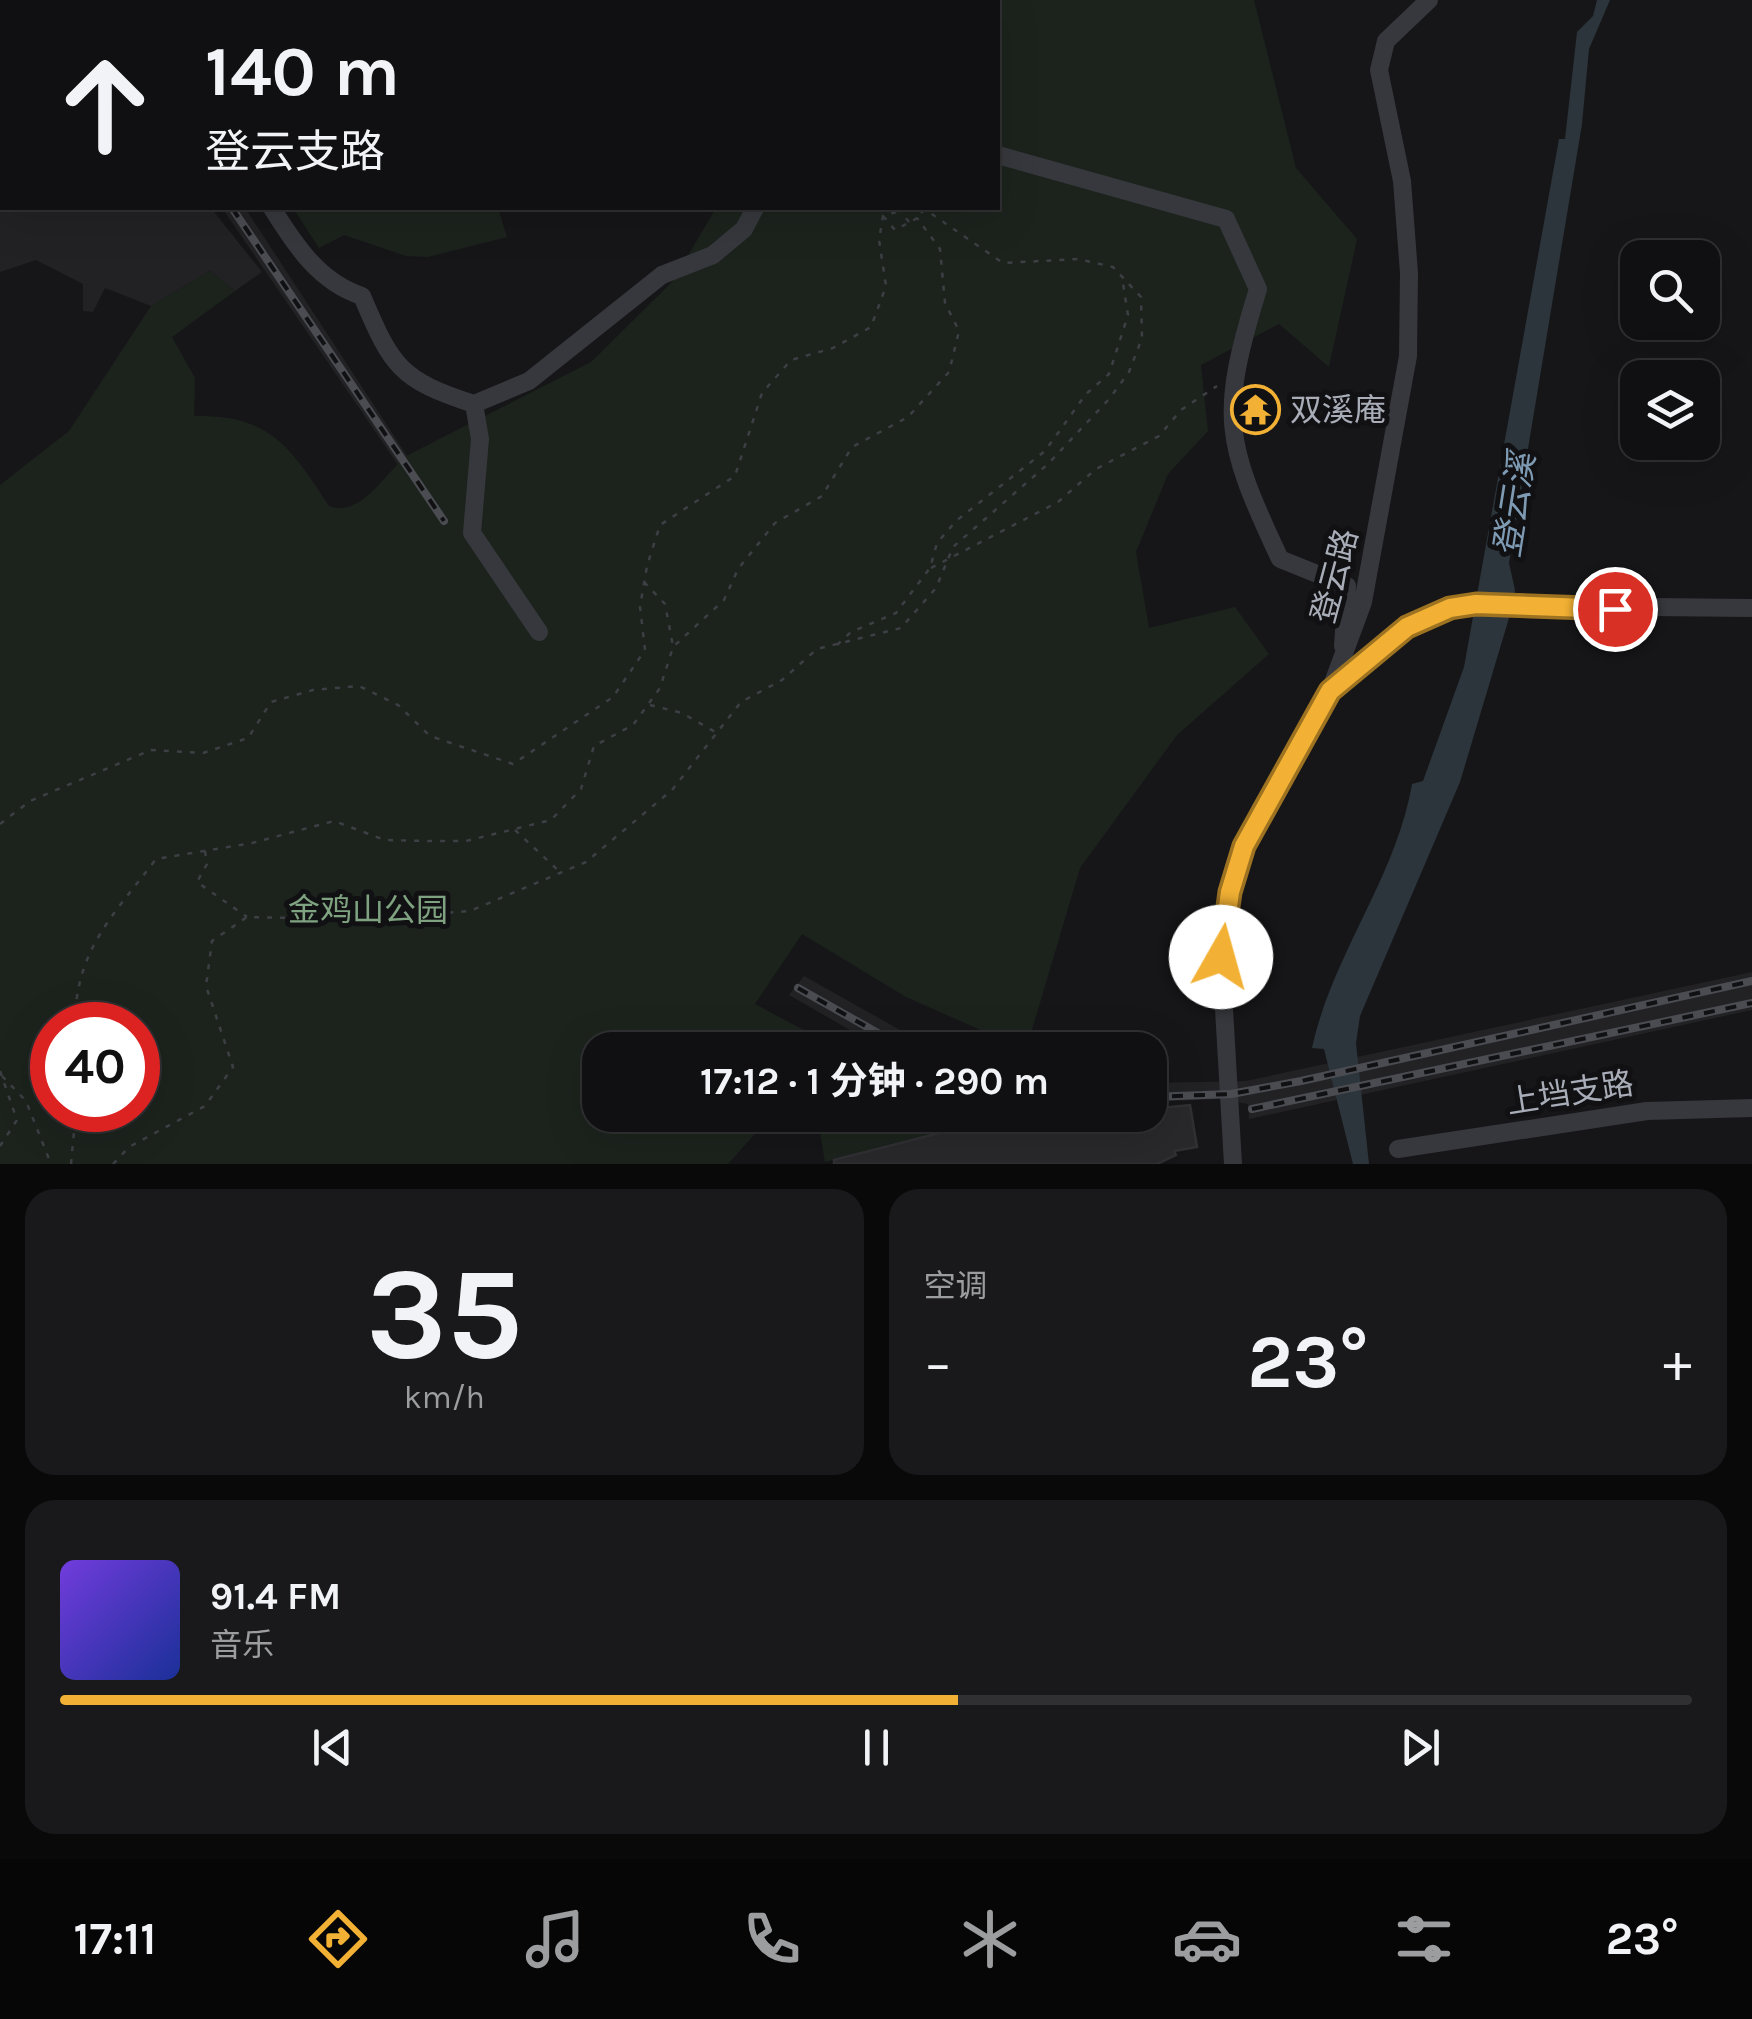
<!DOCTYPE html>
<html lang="zh">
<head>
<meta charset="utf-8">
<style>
	:root { --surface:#101012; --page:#19191b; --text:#f1f3f6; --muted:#9c9d9f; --line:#303032; --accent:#f2b134 }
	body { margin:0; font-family:Karla,"Noto Sans SC",sans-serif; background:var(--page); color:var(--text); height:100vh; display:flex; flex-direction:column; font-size:38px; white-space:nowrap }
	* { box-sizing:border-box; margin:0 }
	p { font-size:32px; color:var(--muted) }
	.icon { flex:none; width:55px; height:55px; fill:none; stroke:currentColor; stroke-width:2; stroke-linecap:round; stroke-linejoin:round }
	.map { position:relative; height:1164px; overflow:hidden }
	.panel { display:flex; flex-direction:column; gap:25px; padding:25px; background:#09090a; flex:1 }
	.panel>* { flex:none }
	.hud { position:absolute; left:0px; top:0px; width:1000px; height:210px; box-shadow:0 10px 40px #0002,0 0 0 2px var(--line); background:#101012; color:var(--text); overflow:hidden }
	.buttons { position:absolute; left:1620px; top:240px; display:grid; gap:20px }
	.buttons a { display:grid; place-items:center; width:100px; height:100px; border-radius:20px; background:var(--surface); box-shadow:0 10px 40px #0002,0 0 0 2px var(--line); font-size:50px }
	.speed { position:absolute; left:30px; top:1002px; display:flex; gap:20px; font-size:50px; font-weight:700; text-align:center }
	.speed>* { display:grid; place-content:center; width:130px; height:130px; border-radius:50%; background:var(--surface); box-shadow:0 10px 40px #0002,0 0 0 2px var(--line); line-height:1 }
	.speed .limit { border:15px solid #d22; background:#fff; color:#111 }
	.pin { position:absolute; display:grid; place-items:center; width:85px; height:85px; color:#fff; margin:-42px; border:5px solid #fff; border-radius:50%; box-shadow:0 2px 10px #0007 }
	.me { position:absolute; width:110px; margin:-55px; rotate:7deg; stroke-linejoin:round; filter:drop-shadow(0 0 8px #0008) }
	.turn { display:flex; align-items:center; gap:35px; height:210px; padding:0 40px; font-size:45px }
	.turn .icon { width:130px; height:130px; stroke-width:2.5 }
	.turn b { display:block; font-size:70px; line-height:85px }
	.big { font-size:75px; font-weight:700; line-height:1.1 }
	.panel .widget { flex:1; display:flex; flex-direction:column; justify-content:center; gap:15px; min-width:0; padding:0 35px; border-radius:30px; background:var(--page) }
	.panel .dial { align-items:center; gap:0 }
	.dial b { font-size:130px; line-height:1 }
	.song { display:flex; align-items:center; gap:30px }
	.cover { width:120px; height:120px; border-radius:15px; background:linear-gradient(135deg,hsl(260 70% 55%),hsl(230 70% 35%)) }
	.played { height:10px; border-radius:5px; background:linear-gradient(90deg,var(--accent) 55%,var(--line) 55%) }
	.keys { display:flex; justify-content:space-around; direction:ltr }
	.heat { display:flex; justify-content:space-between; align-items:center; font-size:55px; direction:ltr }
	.panel .tiles { flex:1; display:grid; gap:25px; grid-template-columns:1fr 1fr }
	.widget:last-child { grid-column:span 2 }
	.trip { position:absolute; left:582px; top:1032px; width:585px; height:100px; border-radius:30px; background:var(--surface); box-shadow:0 10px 40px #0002,0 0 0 2px var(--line); font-weight:700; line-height:100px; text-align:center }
	.dock { display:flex; height:160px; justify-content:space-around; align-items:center; background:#060607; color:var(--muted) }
	.dock .icon { width:70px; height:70px }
	.dock .active { color:var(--accent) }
	.dock b { font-size:45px; color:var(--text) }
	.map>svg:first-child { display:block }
	.built { fill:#222225 }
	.green { fill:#1c231d; fill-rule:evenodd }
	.water { fill:#2c353c }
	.building { fill:#29292c; stroke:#303034; stroke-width:2.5 }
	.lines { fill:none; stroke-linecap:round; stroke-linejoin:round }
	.path { stroke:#3d3f44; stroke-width:2.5; stroke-dasharray:5 8; stroke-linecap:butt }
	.minor { stroke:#37383d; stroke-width:18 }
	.rail-casing { stroke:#4a4c52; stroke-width:8 }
	.rail { stroke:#111113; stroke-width:4; stroke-dasharray:11; stroke-linecap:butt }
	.path-bridge { stroke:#3d3f44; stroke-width:2.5; stroke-dasharray:5 8; stroke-linecap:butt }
	.route-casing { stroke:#9d7322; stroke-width:25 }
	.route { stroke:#f2b134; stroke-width:18 }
	.labels { text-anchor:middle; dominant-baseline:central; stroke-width:10; stroke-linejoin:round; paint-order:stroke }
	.poi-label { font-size:32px; fill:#a8adb8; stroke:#111113; text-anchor:start }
	.street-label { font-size:32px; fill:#a8adb8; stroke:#111113 }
	.park-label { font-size:32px; fill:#7fa381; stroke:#111113 }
	.water-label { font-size:35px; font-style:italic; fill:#7f9bb3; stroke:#111113 }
</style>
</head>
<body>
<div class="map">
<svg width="1752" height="1164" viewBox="0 0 1752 1164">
	<rect width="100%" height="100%" fill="#161618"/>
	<path class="built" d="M0 3 2 208H211L262 272 235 291 210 271 151 306 105 288 93 312 83 311V284L36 260 0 272Z
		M222 208H245L447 517 440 526Z
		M1752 972V1010L1360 1095 1249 1119 1248 1104 1220 1099 1150 1102V1083L1246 1081Z
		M804 976 918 1040 949 1050H873L876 1045 789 995Z"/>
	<path class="green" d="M206 0H1254L1296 168 1357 239 1329 367 1279 324 1201 365 1208 431 1168 474 1136 552 1149 628 1235 607 1269 654 1177 735 1080 868 1026 1050 906 997 802 934 755 1004 841 1050H600V1115H772L728 1164H0V485L69 431 151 306 210 271 235 291 172 337 195 378 194 416C269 414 291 447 329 506 361 519 385 472 408 455L591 362 673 281 716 208H998V2ZM52 1025H138V1110H52Z
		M293 208H498L507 237 428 257 406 256 344 235 319 248Z
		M817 1115H1010L825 1162Z"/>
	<path class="water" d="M1597 0H1610L1589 49 1582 124 1509 563 1515 590 1512 608 1460 782 1360 1016 1356 1043 1369 1164H1353L1324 1049 1312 1048C1332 955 1396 878 1412 784L1423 781 1464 667 1559 139H1565L1577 32 1593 16Z"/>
	<path class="building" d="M1190 1105 1197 1147 1174 1151 1176 1155 1157 1164H834V1160L1010 1115H1150V1109Z"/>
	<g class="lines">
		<path class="path" d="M962 2 964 0
			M998 8 999 0
			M898 208 909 222
			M883 216 895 230 923 215 920 208
			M931 568 1058 502 1096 469 1159 436 1181 410 1217 386
			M644 582 665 604 673 646
			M837 645 851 632 896 613 930 568 937 543 956 521 1045 451 1086 394 1109 374 1128 315 1122 277
			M650 705 682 713 717 733
			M515 830 561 873
			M205 851 207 864 197 882 247 917
			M75 1025C75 950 113 916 156 859L252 843 334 821 385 840 428 841H466L551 820 581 789 594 746 633 725 660 688 673 647 724 600 738 569 775 523 822 496 852 447 908 417 949 372 959 331 945 303 940 249 917 218
			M0 1071 17 1120 0 1146
			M2 1076 26 1101 51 1164
			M71 1164 76 1110"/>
		<path class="minor" d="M133 0 135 2
			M998 155 1226 219 1258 289C1219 416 1224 440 1280 559L1347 586 1343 646
			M272 208C295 245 319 282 362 296 392 367 400 380 474 404L529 381 662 275 713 255 744 229 755 208
			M474 404 480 439 472 533 539 632
			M1334 688 1407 627 1462 605 1752 608
			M1398 1149 1647 1111 1752 1108
			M1233 1164 1221 957 1235 867 1261 808 1330 691 1363 602 1408 356 1409 273 1402 181 1379 70 1386 41 1429 0"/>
		<defs>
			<path id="rail" d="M76 0 79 2
				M232 208 444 521
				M798 988 908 1050
				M1150 1097 1231 1094 1301 1081 1752 981
				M1252 1109 1752 1003"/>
		</defs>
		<use href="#rail" class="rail-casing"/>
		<use href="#rail" class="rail"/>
		<path class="path-bridge" d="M0 824 30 801 151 750 203 753 248 738 271 702 313 690 359 686 398 705 430 736 513 764 613 697 645 650 640 607 647 566 660 525 735 476 762 393 791 360 833 348 871 327 886 286 879 240 883 216 909 208
			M113 1164 129 1147 205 1106 233 1067 206 986 212 941 247 917 298 918 376 910 420 915 470 911 586 862 672 790 741 702 782 680 817 649 901 628 936 588 953 547 1048 464 1110 398 1129 372 1142 338 1141 297 1113 267 1078 259 1003 263 923 208"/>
	</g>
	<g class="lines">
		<defs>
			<path id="route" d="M1221 957 1230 892 1244 846 1330 691 1407 627 1450 608 1476 604 1615 609"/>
		</defs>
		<use href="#route" class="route-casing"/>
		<use href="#route" class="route"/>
	</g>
	<defs>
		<symbol id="temple-ring" viewBox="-11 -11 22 22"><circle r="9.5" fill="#111113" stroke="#f2b134" stroke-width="1.5"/><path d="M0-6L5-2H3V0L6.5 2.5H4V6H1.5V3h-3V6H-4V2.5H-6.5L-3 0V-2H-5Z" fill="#f2b134"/></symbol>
	</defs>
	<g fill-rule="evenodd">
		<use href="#temple-ring" x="1228" y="382" width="55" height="55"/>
	</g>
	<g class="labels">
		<g class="poi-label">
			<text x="1290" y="410">双溪庵</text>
		</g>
		<g class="street-label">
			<text transform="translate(1335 576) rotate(-75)">登云路</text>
			<text transform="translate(1570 1093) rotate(-9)">上垱支路</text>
		</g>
		<g class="park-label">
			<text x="368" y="910">金鸡山公园</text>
		</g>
		<g class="water-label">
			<text transform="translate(1515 505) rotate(-81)">登云溪</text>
		</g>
	</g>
</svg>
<div class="buttons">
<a><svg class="icon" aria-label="search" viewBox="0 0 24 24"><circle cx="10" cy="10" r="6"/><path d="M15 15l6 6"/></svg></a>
<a><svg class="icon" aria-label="layers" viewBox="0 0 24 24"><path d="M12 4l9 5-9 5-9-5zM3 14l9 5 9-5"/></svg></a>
</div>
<div class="speed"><div class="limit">40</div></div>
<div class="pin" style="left:1615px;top:609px;background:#d93025"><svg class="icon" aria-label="arrive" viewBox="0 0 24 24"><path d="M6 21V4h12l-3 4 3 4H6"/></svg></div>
<svg class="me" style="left:1221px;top:957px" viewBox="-20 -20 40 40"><circle r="19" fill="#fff"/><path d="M0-13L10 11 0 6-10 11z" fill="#f2b134"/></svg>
<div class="trip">17:12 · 1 分钟 · 290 m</div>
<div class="hud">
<div class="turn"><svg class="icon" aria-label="ahead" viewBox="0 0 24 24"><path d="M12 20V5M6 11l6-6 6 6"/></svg><div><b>140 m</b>登云支路</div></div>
</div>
</div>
<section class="panel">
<div class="tiles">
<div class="widget dial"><b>35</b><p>km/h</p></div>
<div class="widget"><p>空调</p>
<div class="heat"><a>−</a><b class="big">23°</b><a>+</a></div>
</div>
<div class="widget">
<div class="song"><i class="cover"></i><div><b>91.4 FM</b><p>音乐</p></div></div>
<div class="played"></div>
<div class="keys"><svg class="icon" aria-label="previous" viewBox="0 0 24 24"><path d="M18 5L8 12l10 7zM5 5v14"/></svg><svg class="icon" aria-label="pause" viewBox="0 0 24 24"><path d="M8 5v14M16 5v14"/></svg><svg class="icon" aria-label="next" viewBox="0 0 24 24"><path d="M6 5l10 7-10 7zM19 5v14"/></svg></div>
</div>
</div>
</section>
<nav class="dock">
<b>17:11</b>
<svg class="icon active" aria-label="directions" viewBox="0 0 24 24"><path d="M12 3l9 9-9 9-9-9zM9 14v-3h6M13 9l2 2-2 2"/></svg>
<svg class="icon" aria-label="music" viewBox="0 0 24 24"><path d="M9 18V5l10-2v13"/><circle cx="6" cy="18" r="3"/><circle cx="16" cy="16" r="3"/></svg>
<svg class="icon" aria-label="phone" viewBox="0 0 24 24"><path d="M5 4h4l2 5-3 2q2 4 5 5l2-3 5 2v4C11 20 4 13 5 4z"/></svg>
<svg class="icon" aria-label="climate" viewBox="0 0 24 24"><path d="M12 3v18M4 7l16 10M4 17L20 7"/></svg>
<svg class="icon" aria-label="car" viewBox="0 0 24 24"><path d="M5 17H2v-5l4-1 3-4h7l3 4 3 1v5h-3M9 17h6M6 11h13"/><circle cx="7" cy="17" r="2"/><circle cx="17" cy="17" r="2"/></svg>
<svg class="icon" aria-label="filters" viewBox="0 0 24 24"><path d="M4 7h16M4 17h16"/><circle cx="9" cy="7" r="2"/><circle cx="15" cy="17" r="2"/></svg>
<b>23°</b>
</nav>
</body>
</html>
